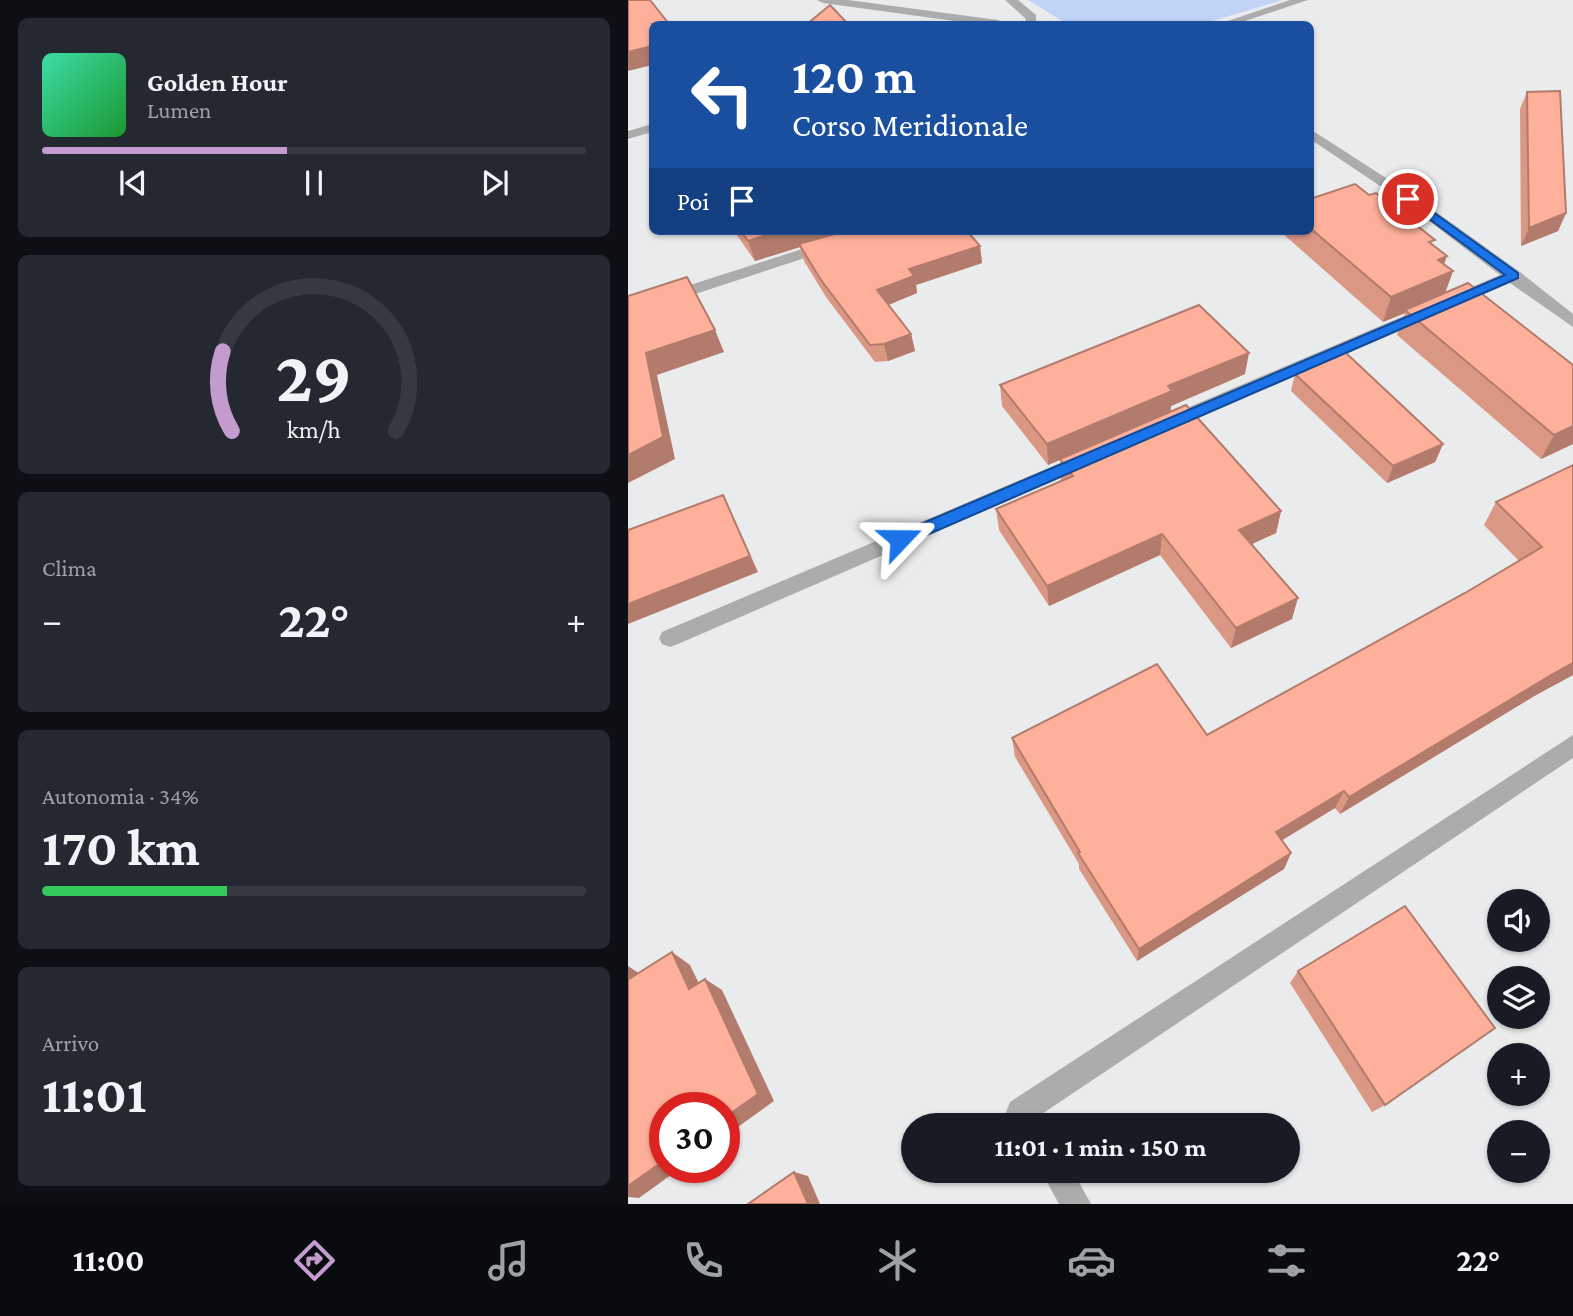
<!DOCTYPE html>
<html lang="it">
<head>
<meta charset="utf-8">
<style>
	:root { --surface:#171b24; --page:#242831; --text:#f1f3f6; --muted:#9ea1a6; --line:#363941; --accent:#c39bce }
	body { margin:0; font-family:"Crimson Pro",serif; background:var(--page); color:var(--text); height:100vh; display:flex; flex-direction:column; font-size:26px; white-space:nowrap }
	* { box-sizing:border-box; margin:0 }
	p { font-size:23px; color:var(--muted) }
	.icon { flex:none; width:38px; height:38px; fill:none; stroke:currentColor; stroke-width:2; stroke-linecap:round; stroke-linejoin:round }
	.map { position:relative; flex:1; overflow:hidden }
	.details { display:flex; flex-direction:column; gap:18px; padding:18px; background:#0d0f14; width:628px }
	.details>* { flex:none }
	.top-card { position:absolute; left:21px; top:21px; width:665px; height:214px; border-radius:10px; box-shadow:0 2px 5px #0004; background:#1a4fa0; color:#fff; overflow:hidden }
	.fabs { position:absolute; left:859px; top:889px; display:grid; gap:14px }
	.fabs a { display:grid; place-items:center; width:63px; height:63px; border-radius:50%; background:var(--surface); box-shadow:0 2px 5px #0004; font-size:35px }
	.speed { position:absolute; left:21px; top:1092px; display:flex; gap:14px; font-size:35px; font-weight:700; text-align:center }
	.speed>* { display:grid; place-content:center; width:91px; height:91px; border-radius:50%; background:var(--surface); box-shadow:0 2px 5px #0004; line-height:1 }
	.speed .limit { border:10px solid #d22; background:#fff; color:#111 }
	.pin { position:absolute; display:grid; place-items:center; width:60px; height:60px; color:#fff; margin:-30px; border:4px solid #fff; border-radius:50%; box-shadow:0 2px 7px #0007 }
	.me { position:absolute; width:77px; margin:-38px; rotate:67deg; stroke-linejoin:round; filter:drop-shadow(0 0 5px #0008) }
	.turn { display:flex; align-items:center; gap:24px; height:147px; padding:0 28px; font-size:32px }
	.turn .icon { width:91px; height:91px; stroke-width:2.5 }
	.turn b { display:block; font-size:49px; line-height:60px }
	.then { display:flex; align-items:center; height:66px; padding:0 28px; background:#0003; gap:14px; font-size:26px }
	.big { font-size:52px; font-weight:700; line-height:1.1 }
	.details .tile { flex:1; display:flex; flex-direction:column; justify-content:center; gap:10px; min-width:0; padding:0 24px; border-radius:10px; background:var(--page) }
	.details .dial { align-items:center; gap:0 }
	.dial svg { height:182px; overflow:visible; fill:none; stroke:var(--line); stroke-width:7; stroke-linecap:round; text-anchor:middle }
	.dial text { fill:var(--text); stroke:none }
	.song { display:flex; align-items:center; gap:21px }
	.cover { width:84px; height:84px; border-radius:10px; background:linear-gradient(135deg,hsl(160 70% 55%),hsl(130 70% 35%)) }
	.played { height:7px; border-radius:4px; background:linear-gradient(90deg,var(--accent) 45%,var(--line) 45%) }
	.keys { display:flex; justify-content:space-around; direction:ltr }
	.heat { display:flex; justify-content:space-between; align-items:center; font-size:38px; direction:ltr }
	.charge { height:10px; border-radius:5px; background:linear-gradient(90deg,#34c759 34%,var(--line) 0) }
	.trip { position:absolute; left:273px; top:1113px; width:399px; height:70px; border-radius:35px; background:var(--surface); box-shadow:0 2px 5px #0004; font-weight:700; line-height:70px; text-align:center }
	.dock { display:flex; height:112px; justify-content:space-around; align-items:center; background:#090b0e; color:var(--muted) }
	.dock .icon { width:49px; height:49px }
	.dock .on { color:var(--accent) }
	.dock b { font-size:32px; color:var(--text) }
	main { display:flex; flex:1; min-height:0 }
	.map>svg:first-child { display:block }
	.green { fill:#c1d4f6 }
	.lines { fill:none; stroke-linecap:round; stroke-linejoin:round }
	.minor { fill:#adacac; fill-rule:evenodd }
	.wall { fill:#da9784 }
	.shaded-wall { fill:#b27b6c }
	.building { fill:#feb09a; stroke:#b27b6c; stroke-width:2 }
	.route { fill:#1a73e8; stroke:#114b97; stroke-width:2 }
</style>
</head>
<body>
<main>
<section class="details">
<div class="tile">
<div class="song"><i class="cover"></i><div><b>Golden Hour</b><p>Lumen</p></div></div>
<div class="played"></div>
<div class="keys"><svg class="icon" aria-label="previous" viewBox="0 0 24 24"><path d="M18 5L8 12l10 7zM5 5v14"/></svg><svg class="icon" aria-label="pause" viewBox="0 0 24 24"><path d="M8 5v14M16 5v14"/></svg><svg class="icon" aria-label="next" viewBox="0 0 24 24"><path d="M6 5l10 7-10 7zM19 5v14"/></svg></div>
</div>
<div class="tile dial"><svg viewBox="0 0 100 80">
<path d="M14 69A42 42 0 1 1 86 69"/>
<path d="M14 69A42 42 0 0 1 10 34" stroke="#c39bce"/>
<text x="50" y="56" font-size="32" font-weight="700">29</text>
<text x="50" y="72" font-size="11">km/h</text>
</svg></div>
<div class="tile"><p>Clima</p>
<div class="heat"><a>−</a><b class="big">22°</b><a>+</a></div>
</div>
<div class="tile"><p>Autonomia · 34%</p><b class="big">170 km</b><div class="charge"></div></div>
<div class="tile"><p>Arrivo</p><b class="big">11:01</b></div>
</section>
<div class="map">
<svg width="945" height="1204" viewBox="0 0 945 1204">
	<rect width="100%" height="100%" fill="#eaebed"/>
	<path class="green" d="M400 0H655L574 24H439Z"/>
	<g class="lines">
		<path class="minor" d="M189 0H220L370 20 376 24H348L195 3Z
			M377 0H390L408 15V24H396L398 19Z
			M662 0H680L608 24H591Z
			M24 124V132L0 139V131Z
			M682 129 786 196 892 272 945 314V327L882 283 545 429H533L530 424 533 419 872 275 776 202 682 139Z
			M230 231H253L250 234 0 316V305Z
			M458 452 465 454 467 459 465 464 50 644 42 647 34 644 31 638 34 632Z
			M945 735V758L411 1116 414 1125H384L378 1112 382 1102Z
			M413 1171H445L463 1204H431Z"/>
	</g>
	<path class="wall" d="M899 92 938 213 930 231 893 246 892 109Z
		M682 199 805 245 816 264 825 271 817 293 945 365V444L913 459 769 335 777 313 755 322 654 233 655 231H682Z
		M106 231H209V233L352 246 354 263 288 285 289 293 260 305 283 334 287 351 260 361 247 362 198 297 176 261 172 247 127 261Z
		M617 374 543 406V412L653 511 648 533 623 544 664 619 603 648 532 555 421 606 371 530 368 509 433 481 432 460 420 465 374 406 372 385Z
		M667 374 815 444 807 462 759 483 663 391Z
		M945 465V675L908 695 712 814 707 808 654 840 663 853 656 869 509 961 451 869V864L387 757 384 738 579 735 837 593 891 561 856 525 868 502Z
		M670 971 757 1105 744 1112 662 983Z"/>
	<path class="shaded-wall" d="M24 46V65L0 71V52Z
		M938 213 930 231 893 246 901 228Z
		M151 231H209L210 235 171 244 172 247 127 261 120 241Z
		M352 246 354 263 288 285 289 293 253 308 249 290 281 269Z
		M819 256 812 276 825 271 816 296 777 310V313L755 322 763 297 810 260Z
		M87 330 96 352 29 375 47 459 0 483V455L18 353Z
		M283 334 287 351 260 361 256 344Z
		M621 353 617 374 543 406 542 413 420 465 419 444 540 386Z
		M945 426V444L913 459 926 435Z
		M815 444 807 462 759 483 765 466Z
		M95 495 130 572 0 624V604Z
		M653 511 648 533 607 552 611 530Z
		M534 534 532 555 421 606 419 586Z
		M670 598 664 619 603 648 608 628Z
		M945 663V675L908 695 712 814 721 797 923 675Z
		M716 791 707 808 641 848 648 832Z
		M663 853 656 869 509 961 511 949Z
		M44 952 62 965 79 1000 61 989Z
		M0 966 15 976 1 979 0 976Z
		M77 979 94 990 146 1101 96 1137V1118Z
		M37 1160V1167H54L11 1198 0 1197V1186Z
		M166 1172 180 1176 192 1204H180Z"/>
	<path class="building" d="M0 0H22L41 24H24V46L0 52Z
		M202 5 220 24H179Z
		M932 91 938 213 901 228 899 92Z
		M727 184 741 195 748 193 807 240 801 242 819 256 810 260 825 271 763 297 682 228V199Z
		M113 231H151L120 241Z
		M217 231H339L352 246 281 269 286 276 249 290 283 334 256 344 242 345 193 280 171 244Z
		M59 277 87 330 18 353 35 437 0 455V296Z
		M840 283 945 365V426L926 435 777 310Z
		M571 305 621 353 540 386 544 391 419 444 372 385Z
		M717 352 815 444 765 466 667 374Z
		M558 405 653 511 611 530 670 598 608 628 534 534 419 586 368 509 445 476 432 459Z
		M945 465V663L923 675 721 797 716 791 648 832 663 853 511 949 450 853 452 852 384 738 529 664 579 735 837 593 914 547 868 502Z
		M95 495 122 556 0 604V530Z
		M777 906 867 1028 757 1105 670 971Z
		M44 952 61 989 77 979 130 1094 96 1118V1108H37V1160L0 1186V976L1 979Z
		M166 1172 180 1204H120Z"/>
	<path class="route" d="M777 197H784L890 273V278L278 544H267L265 539 267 535 877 275 777 201Z"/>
</svg>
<div class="fabs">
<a><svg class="icon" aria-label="sound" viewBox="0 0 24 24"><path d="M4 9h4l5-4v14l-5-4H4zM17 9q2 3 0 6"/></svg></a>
<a><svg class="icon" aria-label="layers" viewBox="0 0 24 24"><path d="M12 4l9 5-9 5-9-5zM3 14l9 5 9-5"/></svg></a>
<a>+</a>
<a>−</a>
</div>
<div class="speed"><div class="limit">30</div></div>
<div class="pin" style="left:780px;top:199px;background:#d93025"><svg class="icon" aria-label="arrive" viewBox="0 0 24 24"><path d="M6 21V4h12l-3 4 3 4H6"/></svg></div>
<svg class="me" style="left:272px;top:539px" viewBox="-20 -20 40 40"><path d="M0-17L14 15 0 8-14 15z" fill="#1a73e8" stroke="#fff" stroke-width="4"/></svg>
<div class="trip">11:01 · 1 min · 150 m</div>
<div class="top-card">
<div class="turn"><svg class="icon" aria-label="left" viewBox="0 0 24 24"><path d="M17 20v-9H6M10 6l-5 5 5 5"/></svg><div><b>120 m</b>Corso Meridionale</div></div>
<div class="then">Poi<svg class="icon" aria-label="arrive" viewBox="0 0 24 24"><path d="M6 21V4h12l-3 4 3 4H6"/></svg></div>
</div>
</div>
</main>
<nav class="dock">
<b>11:00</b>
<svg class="icon on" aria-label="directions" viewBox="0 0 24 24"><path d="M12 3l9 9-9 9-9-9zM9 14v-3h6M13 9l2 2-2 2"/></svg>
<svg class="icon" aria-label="music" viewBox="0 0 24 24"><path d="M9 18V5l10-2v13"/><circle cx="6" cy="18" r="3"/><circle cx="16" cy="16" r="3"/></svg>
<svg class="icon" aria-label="phone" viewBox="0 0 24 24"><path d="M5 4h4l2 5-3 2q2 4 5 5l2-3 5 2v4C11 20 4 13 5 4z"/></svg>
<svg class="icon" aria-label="climate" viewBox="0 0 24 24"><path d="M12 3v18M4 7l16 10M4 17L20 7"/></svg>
<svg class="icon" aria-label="car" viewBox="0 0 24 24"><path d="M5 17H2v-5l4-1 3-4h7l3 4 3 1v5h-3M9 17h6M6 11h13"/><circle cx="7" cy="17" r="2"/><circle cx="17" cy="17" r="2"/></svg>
<svg class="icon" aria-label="filters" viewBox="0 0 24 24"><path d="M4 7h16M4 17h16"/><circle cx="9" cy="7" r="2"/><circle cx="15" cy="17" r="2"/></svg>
<b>22°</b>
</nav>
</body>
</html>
